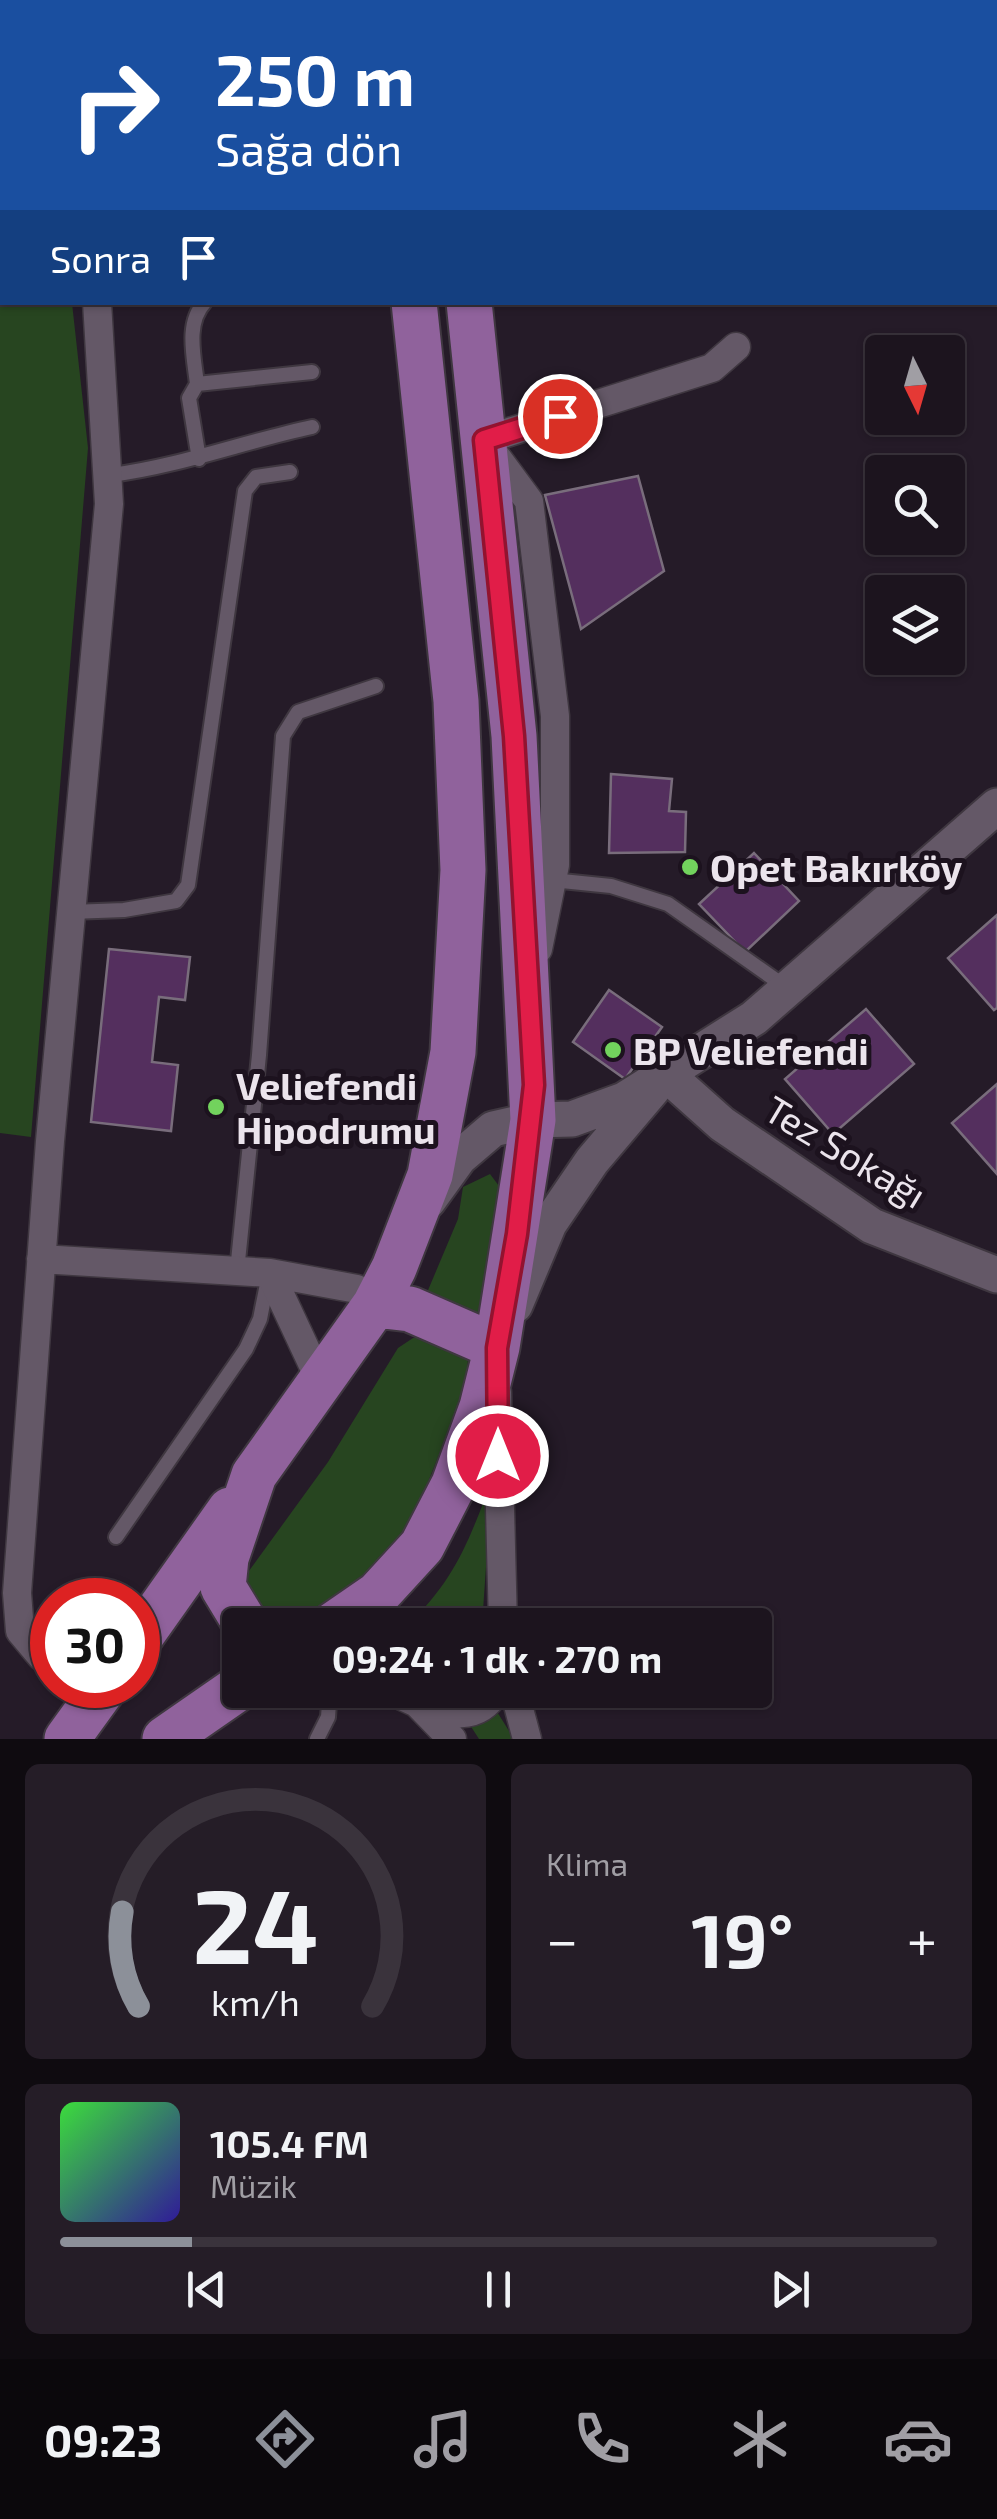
<!DOCTYPE html>
<html lang="tr">
<head>
<meta charset="utf-8">
<style>
	:root { --surface:#1c141e; --page:#251d27; --text:#f1f3f6; --muted:#a09ea4; --line:#3a333c; --accent:#8c9099 }
	body { margin:0; font-family:"Exo 2",sans-serif; background:var(--page); color:var(--text); height:100vh; display:flex; flex-direction:column; font-size:38px; white-space:nowrap }
	* { box-sizing:border-box; margin:0 }
	p { font-size:32px; color:var(--muted) }
	.icon { flex:none; width:55px; height:55px; fill:none; stroke:currentColor; stroke-width:2; stroke-linecap:round; stroke-linejoin:round }
	.map { position:relative; height:1739px; overflow:hidden }
	.drawer { display:flex; flex-direction:column; gap:25px; padding:25px; background:#0f0b10; flex:1 }
	.drawer>* { flex:none }
	.guide { position:absolute; left:0px; top:0px; width:998px; height:305px; box-shadow:0 2px 8px #0004,0 0 0 2px var(--line); background:#1a4fa0; color:#fff; overflow:hidden }
	.needle { width:65px; rotate:175deg }
	.fabs { position:absolute; left:865px; top:335px; display:grid; gap:20px }
	.fabs a { display:grid; place-items:center; width:100px; height:100px; border-radius:10px; background:var(--surface); box-shadow:0 2px 8px #0004,0 0 0 2px var(--line); font-size:50px }
	.speed { position:absolute; left:30px; top:1578px; display:flex; gap:20px; font-size:50px; font-weight:700; text-align:center }
	.speed>* { display:grid; place-content:center; width:130px; height:130px; border-radius:50%; background:var(--surface); box-shadow:0 2px 8px #0004,0 0 0 2px var(--line); line-height:1 }
	.speed .limit { border:15px solid #d22; background:#fff; color:#111 }
	.pin { position:absolute; display:grid; place-items:center; width:85px; height:85px; color:#fff; margin:-42px; border:5px solid #fff; border-radius:50%; box-shadow:0 2px 10px #0007 }
	.me { position:absolute; width:110px; margin:-55px; rotate:0deg; stroke-linejoin:round; filter:drop-shadow(0 0 8px #0008) }
	.turn { display:flex; align-items:center; gap:35px; height:210px; padding:0 50px; font-size:45px }
	.turn .icon { width:130px; height:130px; stroke-width:2.5 }
	.turn b { display:block; font-size:70px; line-height:85px }
	.then { display:flex; align-items:center; height:95px; padding:0 50px; background:#0003; gap:20px; font-size:38px }
	.big { font-size:75px; font-weight:700; line-height:1.1 }
	.drawer .tile { flex:1; display:flex; flex-direction:column; justify-content:center; gap:15px; min-width:0; padding:0 35px; border-radius:15px; background:var(--page) }
	.drawer .dial { align-items:center; gap:0 }
	.dial svg { height:260px; overflow:visible; fill:none; stroke:var(--line); stroke-width:7; stroke-linecap:round; text-anchor:middle }
	.dial text { fill:var(--text); stroke:none }
	.song { display:flex; align-items:center; gap:30px }
	.cover { width:120px; height:120px; border-radius:15px; background:linear-gradient(135deg,hsl(120 70% 55%),hsl(250 70% 35%)) }
	.played { height:10px; border-radius:5px; background:linear-gradient(90deg,var(--accent) 15%,var(--line) 15%) }
	.keys { display:flex; justify-content:space-around; direction:ltr }
	.heat { display:flex; justify-content:space-between; align-items:center; font-size:55px; direction:ltr }
	.drawer .tiles { flex:1; display:grid; gap:25px; grid-template-columns:1fr 1fr }
	.tile:last-child { grid-column:span 2 }
	.trip { position:absolute; left:222px; top:1608px; width:550px; height:100px; border-radius:10px; background:var(--surface); box-shadow:0 2px 8px #0004,0 0 0 2px var(--line); font-weight:700; line-height:100px; text-align:center }
	.dock { display:flex; height:160px; justify-content:space-around; align-items:center; background:#0b080c; color:var(--muted) }
	.dock .icon { width:70px; height:70px }
	.dock .selected { color:var(--accent) }
	.dock b { font-size:45px; color:var(--text) }
	.map>svg:first-child { display:block }
	.green { fill:#274520 }
	.building { fill:#542f5e; stroke:#796d7c; stroke-width:2.5 }
	.lines { fill:none; stroke-linecap:round; stroke-linejoin:round }
	.service-casing { stroke:#3f3740; stroke-width:18 }
	.minor-casing { stroke:#3f3740; stroke-width:31 }
	.tertiary-casing { stroke:#3f3740; stroke-width:39 }
	.primary-casing { stroke:#3f3740; stroke-width:49 }
	.service { stroke:#645867; stroke-width:14 }
	.minor { stroke:#645867; stroke-width:28 }
	.tertiary { stroke:#645867; stroke-width:35 }
	.primary { stroke:#90629c; stroke-width:45 }
	.route-casing { stroke:#92132f; stroke-width:25 }
	.route { stroke:#e11d48; stroke-width:18 }
	.poi-dot { fill:#72d25d; stroke:#1c121e; stroke-width:4 }
	.labels { text-anchor:middle; dominant-baseline:central; stroke-width:10; stroke-linejoin:round; paint-order:stroke }
	.poi-label { font-size:38px; font-weight:bold; fill:#ebe4ec; stroke:#1c121e; text-anchor:start }
	.street-label { font-size:38px; fill:#ebe4ec; stroke:#1c121e }
</style>
</head>
<body>
<div class="map">
<svg width="997" height="1739" viewBox="0 0 997 1739">
	<rect width="100%" height="100%" fill="#251b28"/>
	<path class="green" d="M0 0 37 2H2V302L72 303 88 448 31 1137 0 1133Z
		M490 1174 505 1194 488 1325 426 1295 458 1219 463 1187Z
		M428 1337 468 1355C468 1387 455 1414 443 1444 412 1526 369 1625 268 1625L240 1588 246 1575 328 1462 398 1348 413 1338Z
		M492 1480 482 1625H407C455 1581 469 1540 492 1480Z
		M494 1707 514 1739H479L468 1722Z"/>
	<path class="building" d="M638 476 664 571 581 629 545 495Z
		M611 774 672 779 669 811 686 812 685 852 609 853Z
		M754 853 799 901 745 952 699 904Z
		M997 915V1008L994 1010 948 958Z
		M109 949 190 957 185 1000 159 997 152 1062 178 1065 171 1131 91 1122Z
		M609 990 662 1027 625 1079 573 1042Z
		M866 1009 914 1064 833 1134 785 1079Z
		M997 1084V1174L952 1123Z"/>
	<g class="lines">
		<defs>
			<path id="service" d="M197 384C194 357 185 323 205 302
				M199 459 189 398 197 384 312 372
				M111 475C180 466 243 442 312 427
				M552 880 611 886 668 904 787 988
				M71 912 124 910 176 901 188 885 245 491 256 477 290 472
				M237 1271 259 1055 283 736 298 712 376 686
				M116 1537 246 1349 260 1319 268 1279
				M317 1739 328 1717 330 1690"/>
			<path id="minor" d="M56 0 57 2
				M538 949 555 865V716L529 501 484 440 712 368 736 347
				M41 1259 270 1273 357 1289 375 1305
				M270 1273 320 1380
				M497 1392 503 1625
				M52 1657 41 1656 20 1631 17 1593 50 1141 109 504 97 302
				M389 1690 417 1703 452 1739
				M514 1690 527 1739
				M417 1703C447 1715 478 1723 497 1690"/>
			<path id="tertiary" d="M666 1074 722 1124 872 1226 997 1275
				M428 1201 459 1158 493 1129 533 1120 572 1119 624 1100 754 1018 997 806
				M515 1305 549 1224 592 1161 653 1089"/>
			<path id="primary" d="M383 0V2
				M437 0 438 2
				M375 1305 410 1309 497 1347
				M246 1625 223 1587 226 1558 254 1475 375 1305 394 1268 430 1175 453 1052 463 870 456 701 414 302
				M333 1625 378 1594 422 1546 454 1484 482 1407 497 1347 533 1120 514 736 469 302
				M138 1640 230 1510
				M67 1739 106 1685
				M165 1739 240 1687"/>
		</defs>
		<use href="#service" class="service-casing"/>
		<use href="#minor" class="minor-casing"/>
		<use href="#tertiary" class="tertiary-casing"/>
		<use href="#primary" class="primary-casing"/>
		<use href="#service" class="service"/>
		<use href="#minor" class="minor"/>
		<use href="#tertiary" class="tertiary"/>
		<use href="#primary" class="primary"/>
	</g>
	<g class="lines">
		<defs>
			<path id="route" d="M498 1456 497 1348 517 1234 534 1085 514 736 484 440 560 416"/>
		</defs>
		<use href="#route" class="route-casing"/>
		<use href="#route" class="route"/>
	</g>
	<g class="poi-dot">
		<circle cx="690" cy="867" r="10"/>
		<circle cx="613" cy="1050" r="10"/>
		<circle cx="216" cy="1107" r="10"/>
	</g>
	<g class="labels">
		<g class="poi-label">
			<text x="710" y="867">Opet Bakırköy</text>
			<text x="633" y="1050">BP Veliefendi</text>
			<text x="236" y="1085">Veliefendi<tspan x="236" dy="44">Hipodrumu</tspan></text>
		</g>
		<g class="street-label">
			<text transform="translate(846 1151) rotate(31)">Tez Sokağı</text>
		</g>
	</g>
</svg>
<div class="fabs">
<a><svg class="needle" viewBox="-14 -14 28 28"><path d="M0-13l5 13h-10z" fill="#e53935"/><path d="M0 13l5-13h-10z" fill="#a09ea4"/></svg></a>
<a><svg class="icon" aria-label="search" viewBox="0 0 24 24"><circle cx="10" cy="10" r="6"/><path d="M15 15l6 6"/></svg></a>
<a><svg class="icon" aria-label="layers" viewBox="0 0 24 24"><path d="M12 4l9 5-9 5-9-5zM3 14l9 5 9-5"/></svg></a>
</div>
<div class="speed"><div class="limit">30</div></div>
<div class="pin" style="left:560px;top:416px;background:#d93025"><svg class="icon" aria-label="arrive" viewBox="0 0 24 24"><path d="M6 21V4h12l-3 4 3 4H6"/></svg></div>
<svg class="me" style="left:498px;top:1456px" viewBox="-20 -20 40 40"><circle r="17" fill="#e11d48" stroke="#fff" stroke-width="3"/><path d="M0-11L8 9 0 5-8 9z" fill="#fff"/></svg>
<div class="trip">09:24 · 1 dk · 270 m</div>
<div class="guide">
<div class="turn"><svg class="icon" aria-label="right" viewBox="0 0 24 24"><path d="M7 20v-9h11M14 6l5 5-5 5"/></svg><div><b>250 m</b>Sağa dön</div></div>
<div class="then">Sonra<svg class="icon" aria-label="arrive" viewBox="0 0 24 24"><path d="M6 21V4h12l-3 4 3 4H6"/></svg></div>
</div>
</div>
<section class="drawer">
<div class="tiles">
<div class="tile dial"><svg viewBox="0 0 100 80">
<path d="M14 69A42 42 0 1 1 86 69"/>
<path d="M14 69A42 42 0 0 1 9 40" stroke="#8c9099"/>
<text x="50" y="56" font-size="32" font-weight="700">24</text>
<text x="50" y="72" font-size="11">km/h</text>
</svg></div>
<div class="tile"><p>Klima</p>
<div class="heat"><a>−</a><b class="big">19°</b><a>+</a></div>
</div>
<div class="tile">
<div class="song"><i class="cover"></i><div><b>105.4 FM</b><p>Müzik</p></div></div>
<div class="played"></div>
<div class="keys"><svg class="icon" aria-label="previous" viewBox="0 0 24 24"><path d="M18 5L8 12l10 7zM5 5v14"/></svg><svg class="icon" aria-label="pause" viewBox="0 0 24 24"><path d="M8 5v14M16 5v14"/></svg><svg class="icon" aria-label="next" viewBox="0 0 24 24"><path d="M6 5l10 7-10 7zM19 5v14"/></svg></div>
</div>
</div>
</section>
<nav class="dock">
<b>09:23</b>
<svg class="icon selected" aria-label="directions" viewBox="0 0 24 24"><path d="M12 3l9 9-9 9-9-9zM9 14v-3h6M13 9l2 2-2 2"/></svg>
<svg class="icon" aria-label="music" viewBox="0 0 24 24"><path d="M9 18V5l10-2v13"/><circle cx="6" cy="18" r="3"/><circle cx="16" cy="16" r="3"/></svg>
<svg class="icon" aria-label="phone" viewBox="0 0 24 24"><path d="M5 4h4l2 5-3 2q2 4 5 5l2-3 5 2v4C11 20 4 13 5 4z"/></svg>
<svg class="icon" aria-label="climate" viewBox="0 0 24 24"><path d="M12 3v18M4 7l16 10M4 17L20 7"/></svg>
<svg class="icon" aria-label="car" viewBox="0 0 24 24"><path d="M5 17H2v-5l4-1 3-4h7l3 4 3 1v5h-3M9 17h6M6 11h13"/><circle cx="7" cy="17" r="2"/><circle cx="17" cy="17" r="2"/></svg>
</nav>
</body>
</html>
